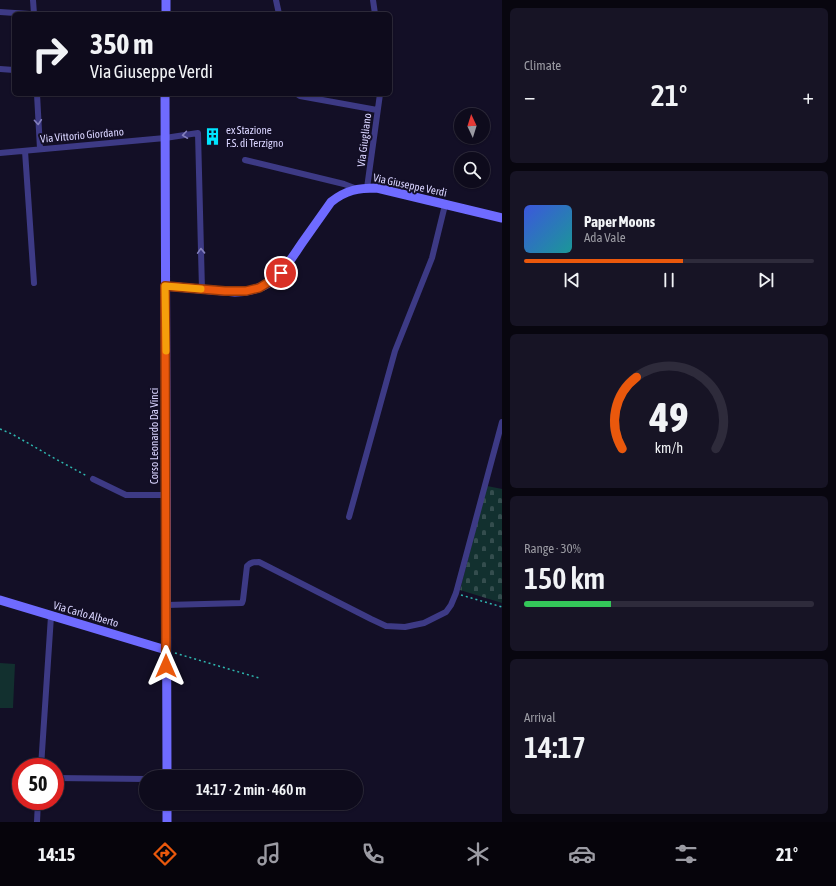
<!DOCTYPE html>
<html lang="en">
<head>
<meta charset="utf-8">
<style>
	:root { --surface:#0e0b1c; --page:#171425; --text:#f1f3f6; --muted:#9b9ba3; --line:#2e2b3b; --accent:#ea580c }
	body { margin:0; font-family:"Asap Condensed",sans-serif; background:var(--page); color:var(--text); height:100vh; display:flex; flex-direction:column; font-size:15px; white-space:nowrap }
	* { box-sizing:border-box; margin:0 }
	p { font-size:13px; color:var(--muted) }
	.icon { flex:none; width:22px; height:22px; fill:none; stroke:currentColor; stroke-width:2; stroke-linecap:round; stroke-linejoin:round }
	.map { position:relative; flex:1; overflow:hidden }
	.drawer { display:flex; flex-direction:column; gap:8px; padding:8px; background:#08060f; width:334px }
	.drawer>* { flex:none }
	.top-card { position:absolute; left:12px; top:12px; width:380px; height:84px; border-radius:6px; box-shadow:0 1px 3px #0004,0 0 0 1px var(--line); background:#0e0b1c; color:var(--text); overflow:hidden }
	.needle { width:26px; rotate:356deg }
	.fabs { position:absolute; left:454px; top:108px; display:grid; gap:8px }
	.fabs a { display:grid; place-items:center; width:36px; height:36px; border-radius:50%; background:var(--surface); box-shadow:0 1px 3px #0004,0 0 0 1px var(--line); font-size:20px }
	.speed { position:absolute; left:12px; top:758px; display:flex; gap:8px; font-size:20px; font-weight:700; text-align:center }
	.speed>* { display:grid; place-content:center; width:52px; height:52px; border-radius:50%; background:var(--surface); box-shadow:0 1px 3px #0004,0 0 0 1px var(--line); line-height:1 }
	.speed .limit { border:6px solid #d22; background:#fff; color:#111 }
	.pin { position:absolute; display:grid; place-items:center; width:34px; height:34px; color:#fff; margin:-17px; border:2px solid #fff; border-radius:50%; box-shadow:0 1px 4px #0007 }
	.me { position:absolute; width:44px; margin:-22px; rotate:0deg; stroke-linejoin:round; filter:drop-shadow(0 0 3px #0008) }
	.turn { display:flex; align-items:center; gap:14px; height:84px; padding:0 12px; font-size:18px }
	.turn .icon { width:52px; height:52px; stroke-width:2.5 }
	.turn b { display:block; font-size:28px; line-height:34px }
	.big { font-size:30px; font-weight:600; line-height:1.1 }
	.drawer .widget { flex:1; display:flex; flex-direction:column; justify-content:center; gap:6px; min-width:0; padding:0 14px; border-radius:6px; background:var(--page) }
	.drawer .dial { align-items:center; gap:0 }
	.dial svg { height:104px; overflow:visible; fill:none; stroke:var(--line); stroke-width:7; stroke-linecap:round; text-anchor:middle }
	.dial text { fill:var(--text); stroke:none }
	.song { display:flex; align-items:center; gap:12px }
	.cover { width:48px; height:48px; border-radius:6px; background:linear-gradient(135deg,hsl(230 70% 55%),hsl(180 70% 35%)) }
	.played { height:4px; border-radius:2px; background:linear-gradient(90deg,var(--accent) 55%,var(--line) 55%) }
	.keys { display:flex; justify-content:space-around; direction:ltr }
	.heat { display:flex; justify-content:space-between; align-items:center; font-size:22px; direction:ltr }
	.charge { height:6px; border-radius:3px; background:linear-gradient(90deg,#34c759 30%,var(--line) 0) }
	.trip { position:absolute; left:139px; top:770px; width:224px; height:40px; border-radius:20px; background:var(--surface); box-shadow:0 1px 3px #0004,0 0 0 1px var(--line); font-weight:600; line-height:40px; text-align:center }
	.dock { display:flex; height:64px; justify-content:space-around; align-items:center; background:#06040b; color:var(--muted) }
	.dock .icon { width:28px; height:28px }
	.dock .active { color:var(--accent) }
	.dock b { font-size:18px; color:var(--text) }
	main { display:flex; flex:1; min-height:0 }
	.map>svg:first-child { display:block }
	.cemetery { fill:url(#cemetery-stones) }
	.garden { fill:#12302f }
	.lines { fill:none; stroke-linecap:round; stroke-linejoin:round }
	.path { stroke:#2fb8b0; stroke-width:1.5; stroke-dasharray:2 3; stroke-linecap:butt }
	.street { stroke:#3d3a85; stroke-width:6 }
	.secondary { stroke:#6f6bff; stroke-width:9 }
	.oneway { stroke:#837fbc }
	.route-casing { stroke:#983908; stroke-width:10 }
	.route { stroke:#ea580c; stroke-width:7 }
	.slow { stroke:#f59e0b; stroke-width:7 }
	.labels { text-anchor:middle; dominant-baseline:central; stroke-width:4; stroke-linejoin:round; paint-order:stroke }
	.poi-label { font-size:11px; fill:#d9d4ff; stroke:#130f26; text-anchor:start }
	.street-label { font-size:11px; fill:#d9d4ff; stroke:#130f26 }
</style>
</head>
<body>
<main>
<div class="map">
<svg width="502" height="822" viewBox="0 0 502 822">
	<defs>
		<pattern id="cemetery-stones" width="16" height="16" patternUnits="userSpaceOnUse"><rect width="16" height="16" fill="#12302f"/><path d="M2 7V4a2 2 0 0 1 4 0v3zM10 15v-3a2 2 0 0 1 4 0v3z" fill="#344d4e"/></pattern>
	</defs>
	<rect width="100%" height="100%" fill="#130f26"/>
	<path class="cemetery" d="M487 486 502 489V603L460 590Z"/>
	<path class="garden" d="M0 663 15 664 13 708H0Z"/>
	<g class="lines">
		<path class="path" d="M0 429 12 434 52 457 87 476
			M461 595 502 607
			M175 653 259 678"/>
		<path class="street" d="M33 0 34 14
			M276 0 279 14
			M373 0 375 14
			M0 12 30 14
			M0 69 14 70
			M37 94 40 149
			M297 94 300 96 377 110
			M25 151 34 283
			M0 153 165 138 198 133 202 290
			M245 160 344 184 357 189
			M367 188 380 94
			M93 479 126 495H166
			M349 517 395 351 432 258 445 205
			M166 605 242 603 243 600 247 566C251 562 254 562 259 562L371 619 386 626 405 627 424 623 446 612 451 605 456 593 502 422
			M41 767 51 616
			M55 778 146 779
			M37 822 38 801"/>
		<path class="secondary" d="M166 14V0
			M165 94 167 777
			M165 286 235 292C273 291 283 271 302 243 312 229 321 216 331 202 346 190 358 188 377 188L502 218
			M0 600 166 650
			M167 803V822"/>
	</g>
	<defs><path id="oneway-chevron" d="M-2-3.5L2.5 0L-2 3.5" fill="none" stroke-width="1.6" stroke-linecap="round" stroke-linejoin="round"/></defs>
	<g class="oneway">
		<use href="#oneway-chevron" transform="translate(38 122) rotate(86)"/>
		<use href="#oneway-chevron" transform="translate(185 135) rotate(172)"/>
		<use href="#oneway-chevron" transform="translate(201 251) rotate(-92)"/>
	</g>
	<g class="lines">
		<defs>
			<path id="route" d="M166 666 165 286 225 291H246L259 288 269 282 281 273"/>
		</defs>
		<use href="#route" class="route-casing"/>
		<use href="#route" class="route"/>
		<path class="slow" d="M166 351 165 286 201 289"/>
	</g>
	<defs>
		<symbol id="building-bare" viewBox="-9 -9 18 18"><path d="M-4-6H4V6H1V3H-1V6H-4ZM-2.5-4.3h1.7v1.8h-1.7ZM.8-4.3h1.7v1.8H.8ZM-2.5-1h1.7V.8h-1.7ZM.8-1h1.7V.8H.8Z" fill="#00e5ff" stroke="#130f26" stroke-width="2.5" paint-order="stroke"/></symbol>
	</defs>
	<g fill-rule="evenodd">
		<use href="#building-bare" x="200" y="124" width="25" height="25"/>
	</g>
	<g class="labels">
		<g class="poi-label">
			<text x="226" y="130">ex Stazione<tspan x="226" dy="13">F.S. di Terzigno</tspan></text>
		</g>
		<g class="street-label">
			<text transform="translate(82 135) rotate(-5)">Via Vittorio Giordano</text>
			<text transform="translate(364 140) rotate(-83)">Via Giugliano</text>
			<text transform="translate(410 185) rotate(12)">Via Giuseppe Verdi</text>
			<text transform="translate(154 436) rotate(-90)">Corso Leonardo Da Vinci</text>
			<text transform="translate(86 614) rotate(16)">Via Carlo Alberto</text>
		</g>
	</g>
</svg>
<div class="fabs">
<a><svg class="needle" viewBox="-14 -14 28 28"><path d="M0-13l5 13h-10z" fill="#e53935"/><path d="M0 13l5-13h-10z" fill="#9b9ba3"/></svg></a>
<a><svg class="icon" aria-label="search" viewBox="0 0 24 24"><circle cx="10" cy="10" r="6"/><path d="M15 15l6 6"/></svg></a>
</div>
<div class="speed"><div class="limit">50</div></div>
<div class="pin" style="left:281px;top:273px;background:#d93025"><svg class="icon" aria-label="arrive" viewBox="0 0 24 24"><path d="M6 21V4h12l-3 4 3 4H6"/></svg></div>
<svg class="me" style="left:166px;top:666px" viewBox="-20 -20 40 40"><path d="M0-17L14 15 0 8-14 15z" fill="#ea580c" stroke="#fff" stroke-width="4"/></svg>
<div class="trip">14:17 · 2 min · 460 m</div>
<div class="top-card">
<div class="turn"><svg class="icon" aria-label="right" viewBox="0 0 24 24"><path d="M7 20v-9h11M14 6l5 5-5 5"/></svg><div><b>350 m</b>Via Giuseppe Verdi</div></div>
</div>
</div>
<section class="drawer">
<div class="widget"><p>Climate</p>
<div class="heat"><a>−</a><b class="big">21°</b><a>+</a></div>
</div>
<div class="widget">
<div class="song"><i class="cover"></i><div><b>Paper Moons</b><p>Ada Vale</p></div></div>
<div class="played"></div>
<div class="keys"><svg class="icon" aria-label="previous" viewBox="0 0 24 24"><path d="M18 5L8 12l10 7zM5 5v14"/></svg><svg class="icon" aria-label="pause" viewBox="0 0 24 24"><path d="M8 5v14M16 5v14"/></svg><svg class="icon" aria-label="next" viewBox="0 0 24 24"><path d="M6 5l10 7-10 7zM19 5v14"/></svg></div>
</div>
<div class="widget dial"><svg viewBox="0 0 100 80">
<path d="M14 69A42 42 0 1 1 86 69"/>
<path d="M14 69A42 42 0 0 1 25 14" stroke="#ea580c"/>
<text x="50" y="56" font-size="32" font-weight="700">49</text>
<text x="50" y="72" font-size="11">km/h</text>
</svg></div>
<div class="widget"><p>Range · 30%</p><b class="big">150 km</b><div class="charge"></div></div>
<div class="widget"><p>Arrival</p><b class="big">14:17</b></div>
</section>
</main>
<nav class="dock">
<b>14:15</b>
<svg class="icon active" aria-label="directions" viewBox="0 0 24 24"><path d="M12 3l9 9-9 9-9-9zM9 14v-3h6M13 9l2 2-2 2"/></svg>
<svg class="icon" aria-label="music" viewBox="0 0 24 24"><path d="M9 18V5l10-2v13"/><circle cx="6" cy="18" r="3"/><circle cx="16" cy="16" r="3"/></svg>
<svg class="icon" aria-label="phone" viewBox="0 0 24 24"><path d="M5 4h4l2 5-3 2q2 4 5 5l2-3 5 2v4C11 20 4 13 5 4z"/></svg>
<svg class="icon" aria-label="climate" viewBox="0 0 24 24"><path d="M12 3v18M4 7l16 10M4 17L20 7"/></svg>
<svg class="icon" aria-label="car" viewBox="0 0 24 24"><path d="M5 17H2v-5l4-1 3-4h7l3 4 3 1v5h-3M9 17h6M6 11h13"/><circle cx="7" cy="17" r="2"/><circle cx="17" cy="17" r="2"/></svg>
<svg class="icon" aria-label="filters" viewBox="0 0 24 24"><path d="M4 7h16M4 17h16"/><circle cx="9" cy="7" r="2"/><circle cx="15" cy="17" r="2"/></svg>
<b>21°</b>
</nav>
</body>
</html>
